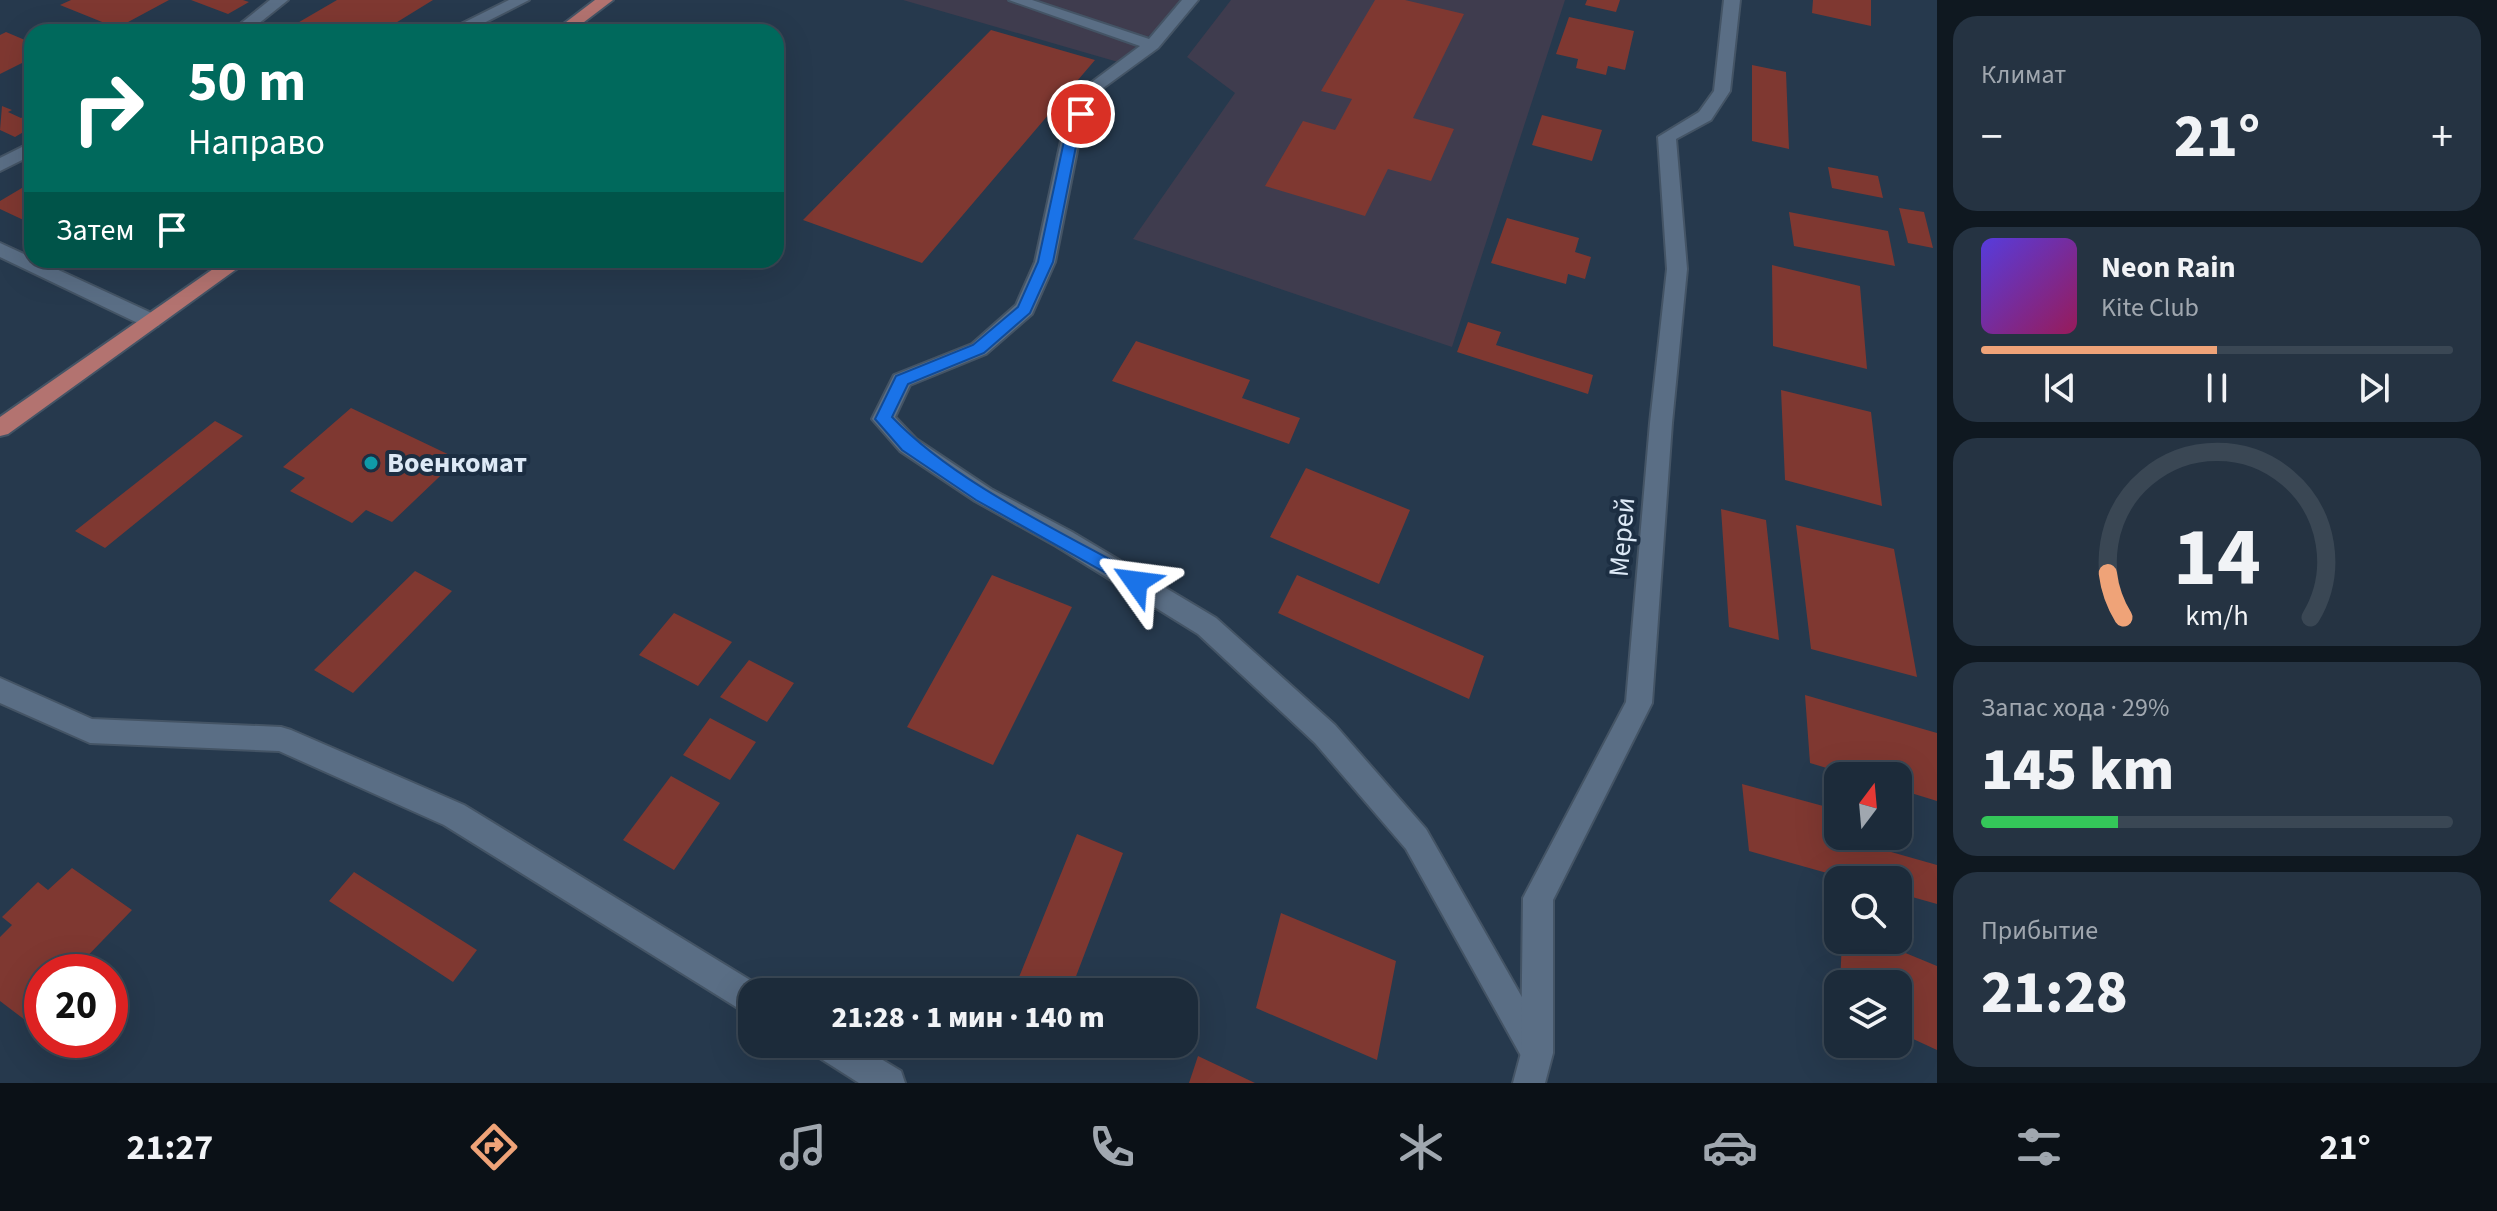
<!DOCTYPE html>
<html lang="ru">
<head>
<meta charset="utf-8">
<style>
	:root { --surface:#1c2b3a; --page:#253342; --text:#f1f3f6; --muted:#a0a7af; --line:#3a4754; --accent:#efa378 }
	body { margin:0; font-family:"Source Sans 3",sans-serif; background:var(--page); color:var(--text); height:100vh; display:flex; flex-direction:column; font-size:30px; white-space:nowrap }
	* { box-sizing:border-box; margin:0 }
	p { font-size:26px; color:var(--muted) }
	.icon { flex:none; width:44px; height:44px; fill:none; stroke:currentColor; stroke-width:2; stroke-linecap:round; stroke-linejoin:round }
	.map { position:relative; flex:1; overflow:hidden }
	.side { display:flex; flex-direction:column; gap:16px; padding:16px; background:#0f1820; width:560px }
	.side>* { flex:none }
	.top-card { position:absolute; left:24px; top:24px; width:760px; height:244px; border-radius:24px; box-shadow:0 8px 32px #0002,0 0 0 2px var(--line); background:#00695c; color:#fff; overflow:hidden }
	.needle { width:52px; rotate:16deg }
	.buttons { position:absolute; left:1824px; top:762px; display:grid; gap:16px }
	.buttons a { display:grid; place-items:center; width:88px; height:88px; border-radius:16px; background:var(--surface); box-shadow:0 8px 32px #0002,0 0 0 2px var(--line); font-size:40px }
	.speed { position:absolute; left:24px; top:954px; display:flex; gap:16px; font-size:40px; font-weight:700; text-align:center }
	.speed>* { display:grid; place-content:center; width:104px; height:104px; border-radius:50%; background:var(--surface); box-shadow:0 8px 32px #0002,0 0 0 2px var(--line); line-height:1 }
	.speed .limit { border:12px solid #d22; background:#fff; color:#111 }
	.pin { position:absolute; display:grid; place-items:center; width:68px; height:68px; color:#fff; margin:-34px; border:4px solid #fff; border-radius:50%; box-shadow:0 2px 8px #0007 }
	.me { position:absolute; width:88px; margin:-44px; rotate:301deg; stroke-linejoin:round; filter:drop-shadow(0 0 6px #0008) }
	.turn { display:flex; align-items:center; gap:28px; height:168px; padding:0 32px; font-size:36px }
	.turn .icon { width:104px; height:104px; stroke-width:2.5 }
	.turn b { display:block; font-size:56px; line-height:68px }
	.then { display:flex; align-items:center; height:76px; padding:0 32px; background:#0003; gap:16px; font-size:30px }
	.big { font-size:60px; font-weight:800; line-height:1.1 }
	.side .widget { flex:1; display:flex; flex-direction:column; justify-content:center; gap:12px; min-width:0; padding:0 28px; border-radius:24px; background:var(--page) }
	.side .dial { align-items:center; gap:0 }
	.dial svg { height:208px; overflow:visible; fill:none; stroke:var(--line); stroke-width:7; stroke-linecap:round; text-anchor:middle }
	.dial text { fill:var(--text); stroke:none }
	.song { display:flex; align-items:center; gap:24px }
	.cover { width:96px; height:96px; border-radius:12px; background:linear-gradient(135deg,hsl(250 70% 55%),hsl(330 70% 35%)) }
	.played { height:8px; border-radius:4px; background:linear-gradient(90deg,var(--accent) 50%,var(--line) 50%) }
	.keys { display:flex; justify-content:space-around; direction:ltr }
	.heat { display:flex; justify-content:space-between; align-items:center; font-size:44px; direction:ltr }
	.charge { height:12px; border-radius:6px; background:linear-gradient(90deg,#34c759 29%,var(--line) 0) }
	.trip { position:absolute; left:738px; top:978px; width:460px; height:80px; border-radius:24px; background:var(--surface); box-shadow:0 8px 32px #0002,0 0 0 2px var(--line); font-weight:800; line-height:80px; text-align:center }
	.tab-bar { display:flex; height:128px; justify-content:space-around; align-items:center; background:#0b1117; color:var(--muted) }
	.tab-bar .icon { width:56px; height:56px }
	.tab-bar .selected { color:var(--accent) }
	.tab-bar b { font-size:36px; color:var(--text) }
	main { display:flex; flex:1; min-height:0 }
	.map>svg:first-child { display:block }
	.education { fill:#3f3c4e }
	.building { fill:#7f3831 }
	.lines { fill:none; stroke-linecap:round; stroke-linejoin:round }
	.service-casing { stroke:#445465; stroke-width:4 }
	.minor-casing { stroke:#445465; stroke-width:4 }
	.primary-casing { stroke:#445465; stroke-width:4 }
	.service { fill:#5a6e85; fill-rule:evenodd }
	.minor { fill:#5a6e85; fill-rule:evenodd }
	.primary { fill:#b37370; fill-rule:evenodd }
	.route { fill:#1a73e8; stroke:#114b97; stroke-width:2 }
	.culture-dot { fill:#0f9aa8; stroke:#1c2e42; stroke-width:3 }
	.labels { text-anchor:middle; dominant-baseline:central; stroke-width:8; stroke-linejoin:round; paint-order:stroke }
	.poi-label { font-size:28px; font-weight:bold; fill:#dde9f6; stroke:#1c2e42; text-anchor:start }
	.street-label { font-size:28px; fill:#dde9f6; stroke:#1c2e42 }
</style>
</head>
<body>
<main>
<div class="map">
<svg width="1937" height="1083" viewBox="0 0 1937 1083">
	<rect width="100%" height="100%" fill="#26394d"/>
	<path class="education" d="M903 0H1191L1118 62Z
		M1231 0H1565L1452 347 1133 239 1235 93 1187 57Z"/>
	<path class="building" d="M71 0H169L117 28 60 5Z
		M191 0H243L249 2 228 14Z
		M337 0H433L381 32H282Z
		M1375 0H1405L1464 14 1413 118 1454 129 1431 181 1388 169 1365 216 1265 186 1303 121 1335 130 1352 99 1321 91Z
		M1587 0H1620L1616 12 1585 5Z
		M1813 0H1871V26L1812 13Z
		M1569 17 1634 31 1625 70 1608 66 1606 75 1576 68 1578 59 1556 54Z
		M991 30 1095 60 922 263 803 220Z
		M6 32 32 43V58L0 74V35Z
		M1752 65 1786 72 1789 149 1752 141Z
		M2 106 12 110 8 112 21 118 32 112V127L15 137 0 130Z
		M1542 115 1602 130 1592 161 1532 145Z
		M1828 167 1878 176 1883 198 1832 188Z
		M32 182V224L0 209V201Z
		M1899 208 1924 212 1933 248 1908 243Z
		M1789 212 1888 231 1895 266 1794 246Z
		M1507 218 1579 238 1575 252 1591 257 1585 279 1568 274 1566 284 1491 263Z
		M1772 265 1860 286 1867 369 1773 346Z
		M1468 322 1501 332 1496 345 1593 375 1588 394 1457 352Z
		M1136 341 1250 380 1242 398 1300 418 1289 444 1112 381Z
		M1781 390 1871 412 1882 506 1785 480Z
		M351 408 458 459 392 522 366 510 352 523 290 491 305 478 283 467Z
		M215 421 243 436 105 548 75 531Z
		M1306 468 1410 510 1379 584 1270 537Z
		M1721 509 1766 520 1779 640 1729 627Z
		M1796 525 1894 549 1917 677 1811 649Z
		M415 571 452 591 353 693 314 670Z
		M992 575 1072 607 993 765 907 727Z
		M1297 575 1484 656 1469 699 1278 613Z
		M674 613 732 642 698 686 639 655Z
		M749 660 794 683 767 722 720 697Z
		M1805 695 1937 733V801L1898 789V776H1853L1810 763Z
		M710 718 756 742 730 780 683 755Z
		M671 776 720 803 674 870 623 840Z
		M1742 784 1838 810V836H1868L1870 846 1937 865V904L1898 893V880H1852L1749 851Z
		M1077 834 1123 853 1070 992H1013Z
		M72 868 132 910 72 972H42V1002L25 1020 0 1001V937L12 925 2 917 38 882 48 890Z
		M354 872 477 950 453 982 329 901Z
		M1281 913 1396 961 1377 1060 1256 1008Z
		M1842 940H1874L1937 966V1050L1898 1032V984H1840Z
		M1198 1056 1255 1083H1189Z"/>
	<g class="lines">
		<defs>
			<path id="service" d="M270 0H288L248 32H230Z
				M509 0H529L466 32H445Z
				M1009 0H1032L1149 39 1182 0H1198L1158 48 1099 91 1079 141 1055 262 1032 314 986 354 910 385 895 417 916 439 991 489 1072 532 1216 618 1335 725 1426 829 1547 1041 1552 1052 1547 1063 1536 1068 1525 1063 1406 849 1315 743 1198 634 1056 546 975 501 900 451 872 419 894 375 972 344 1016 305 1035 262 1061 141 1084 88 1140 46Z
				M32 142V155L0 171V158Z
				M0 243 158 316 161 321 158 326H144L0 257Z"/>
			<path id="minor" d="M1724 0H1740L1730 91 1711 120 1676 139 1687 269 1672 423 1652 703 1553 900V1053L1545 1083H1513L1521 1053 1523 898 1626 702 1650 423 1667 269 1658 137 1699 112 1714 91Z
				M0 678 92 719 281 727 291 730 464 805 763 988 765 992H752V1015L741 1010 444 825 279 751 90 743 0 703Z
				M810 1044H856L901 1071 905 1083H859L815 1055Z"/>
			<path id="primary" d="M595 0H613L571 32H553Z
				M226 260H249L8 434 0 436V417Z"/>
		</defs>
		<use href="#service" class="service-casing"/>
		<use href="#minor" class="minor-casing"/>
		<use href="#primary" class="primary-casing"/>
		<use href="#service" class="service"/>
		<use href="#minor" class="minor"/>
		<use href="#primary" class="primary"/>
	</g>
	<path class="route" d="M1077 111 1088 114 1077 141 1053 262 1030 313 984 353 908 384 892 417C955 483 1062 532 1142 577L1145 582 1142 588 1136 590 976 500 902 450 875 419 896 376 973 345 1018 307 1038 262 1064 141Z"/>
	<circle class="culture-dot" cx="371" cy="463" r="8"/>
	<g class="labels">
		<g class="poi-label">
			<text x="387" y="463">Военкомат</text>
		</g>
		<g class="street-label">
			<text transform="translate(1622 537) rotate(-85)">Мерей</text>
		</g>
	</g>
</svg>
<div class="buttons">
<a><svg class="needle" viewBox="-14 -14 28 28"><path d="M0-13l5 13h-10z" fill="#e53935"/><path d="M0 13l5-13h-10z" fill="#a0a7af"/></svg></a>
<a><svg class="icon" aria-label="search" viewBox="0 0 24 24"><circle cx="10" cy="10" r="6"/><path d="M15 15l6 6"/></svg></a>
<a><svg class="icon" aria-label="layers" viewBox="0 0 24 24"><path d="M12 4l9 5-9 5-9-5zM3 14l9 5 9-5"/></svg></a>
</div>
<div class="speed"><div class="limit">20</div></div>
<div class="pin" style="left:1081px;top:114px;background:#d93025"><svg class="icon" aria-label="arrive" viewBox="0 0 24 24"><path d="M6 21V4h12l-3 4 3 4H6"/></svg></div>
<svg class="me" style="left:1136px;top:582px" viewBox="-20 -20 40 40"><path d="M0-17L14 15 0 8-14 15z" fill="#1a73e8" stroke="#fff" stroke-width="4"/></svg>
<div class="trip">21:28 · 1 мин · 140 m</div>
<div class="top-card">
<div class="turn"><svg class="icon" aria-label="right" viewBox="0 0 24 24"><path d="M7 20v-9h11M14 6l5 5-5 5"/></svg><div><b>50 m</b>Направо</div></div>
<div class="then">Затем<svg class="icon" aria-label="arrive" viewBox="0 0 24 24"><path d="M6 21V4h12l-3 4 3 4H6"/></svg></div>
</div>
</div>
<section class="side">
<div class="widget"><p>Климат</p>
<div class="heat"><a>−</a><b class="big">21°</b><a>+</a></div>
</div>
<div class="widget">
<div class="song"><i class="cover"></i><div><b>Neon Rain</b><p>Kite Club</p></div></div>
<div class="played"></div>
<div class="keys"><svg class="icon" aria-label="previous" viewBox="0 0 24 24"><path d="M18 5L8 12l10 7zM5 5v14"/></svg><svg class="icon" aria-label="pause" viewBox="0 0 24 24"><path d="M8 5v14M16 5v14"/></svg><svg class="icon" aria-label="next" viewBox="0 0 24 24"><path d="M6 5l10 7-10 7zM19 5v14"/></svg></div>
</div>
<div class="widget dial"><svg viewBox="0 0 100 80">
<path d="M14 69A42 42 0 1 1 86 69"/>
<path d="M14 69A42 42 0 0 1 8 52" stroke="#efa378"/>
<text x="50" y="56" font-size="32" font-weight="700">14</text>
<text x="50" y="72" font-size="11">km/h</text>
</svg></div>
<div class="widget"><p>Запас хода · 29%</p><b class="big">145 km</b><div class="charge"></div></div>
<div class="widget"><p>Прибытие</p><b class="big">21:28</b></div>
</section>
</main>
<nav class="tab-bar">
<b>21:27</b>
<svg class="icon selected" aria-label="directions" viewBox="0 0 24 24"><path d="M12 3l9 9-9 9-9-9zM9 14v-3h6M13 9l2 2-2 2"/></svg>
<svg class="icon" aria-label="music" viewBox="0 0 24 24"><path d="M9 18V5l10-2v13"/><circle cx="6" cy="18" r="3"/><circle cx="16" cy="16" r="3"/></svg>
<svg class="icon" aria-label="phone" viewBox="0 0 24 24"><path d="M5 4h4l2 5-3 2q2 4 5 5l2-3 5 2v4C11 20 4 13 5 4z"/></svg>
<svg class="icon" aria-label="climate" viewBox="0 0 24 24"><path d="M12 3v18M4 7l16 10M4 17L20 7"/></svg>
<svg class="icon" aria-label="car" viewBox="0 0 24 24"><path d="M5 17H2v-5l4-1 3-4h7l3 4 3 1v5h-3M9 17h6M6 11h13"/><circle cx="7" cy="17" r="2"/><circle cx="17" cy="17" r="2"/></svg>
<svg class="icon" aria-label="filters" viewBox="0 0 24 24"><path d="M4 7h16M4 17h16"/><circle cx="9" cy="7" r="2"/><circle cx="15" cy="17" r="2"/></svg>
<b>21°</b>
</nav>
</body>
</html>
